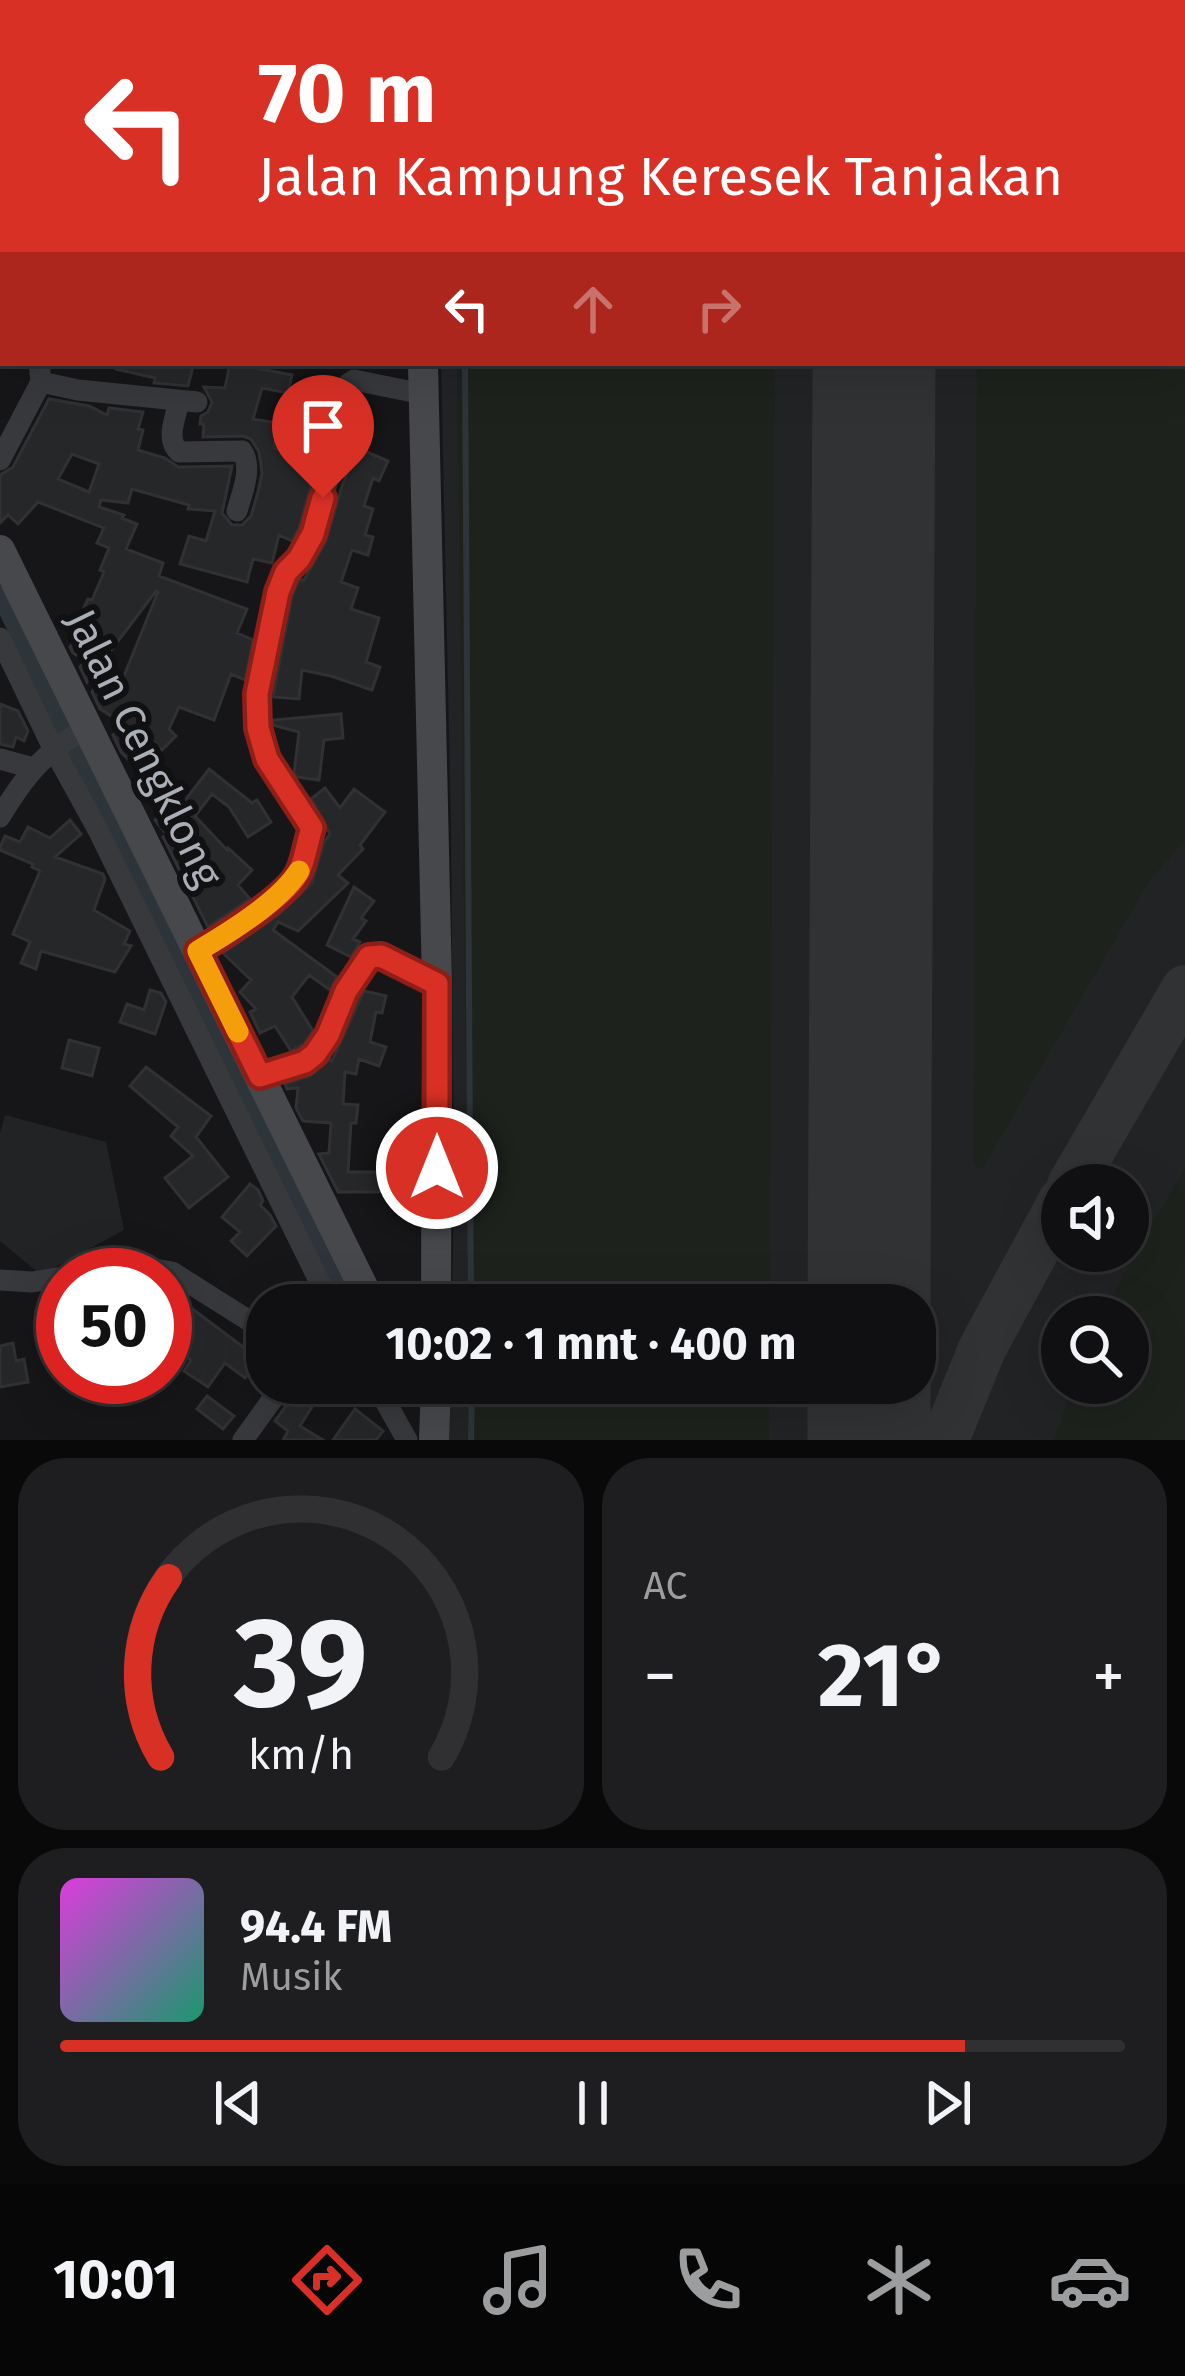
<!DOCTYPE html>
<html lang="id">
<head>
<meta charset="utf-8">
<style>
	:root { --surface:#101012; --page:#1e1e20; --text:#f1f3f6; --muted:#9c9d9f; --line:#303032; --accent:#d93025 }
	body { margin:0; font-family:"Fira Sans",sans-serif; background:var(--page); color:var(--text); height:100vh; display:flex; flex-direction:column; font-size:45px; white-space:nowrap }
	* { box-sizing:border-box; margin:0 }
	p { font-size:39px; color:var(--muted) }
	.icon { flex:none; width:66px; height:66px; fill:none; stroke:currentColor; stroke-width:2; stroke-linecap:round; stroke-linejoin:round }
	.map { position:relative; height:1440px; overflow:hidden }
	.drawer { display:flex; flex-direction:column; gap:18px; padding:18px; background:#09090a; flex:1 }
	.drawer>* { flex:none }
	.banner { position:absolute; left:0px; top:0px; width:1185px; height:366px; box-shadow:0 12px 48px #0002,0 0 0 3px var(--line); background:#d93025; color:#fff; overflow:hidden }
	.controls { position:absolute; left:1041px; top:1164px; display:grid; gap:24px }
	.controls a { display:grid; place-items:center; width:108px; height:108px; border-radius:50%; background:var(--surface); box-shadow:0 12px 48px #0002,0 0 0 3px var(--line); font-size:60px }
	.speed { position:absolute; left:36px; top:1248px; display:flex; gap:24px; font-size:60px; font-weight:700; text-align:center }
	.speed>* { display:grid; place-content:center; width:156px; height:156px; border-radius:50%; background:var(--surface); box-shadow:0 12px 48px #0002,0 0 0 3px var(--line); line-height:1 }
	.speed .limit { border:18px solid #d22; background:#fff; color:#111 }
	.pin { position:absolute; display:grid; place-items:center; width:102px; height:102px; color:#fff; margin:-123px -51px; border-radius:50% 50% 50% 0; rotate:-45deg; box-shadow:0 0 12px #0007 }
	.pin .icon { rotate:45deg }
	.me { position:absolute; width:132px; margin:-66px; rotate:0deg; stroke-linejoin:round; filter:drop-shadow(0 0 9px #0008) }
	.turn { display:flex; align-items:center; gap:42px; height:252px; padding:0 60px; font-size:54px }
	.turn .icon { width:156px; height:156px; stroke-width:2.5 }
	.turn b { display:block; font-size:84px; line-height:102px }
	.lanes { display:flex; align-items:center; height:114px; padding:0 60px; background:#0003; justify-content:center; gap:60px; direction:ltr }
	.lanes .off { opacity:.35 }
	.big { font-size:90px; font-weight:700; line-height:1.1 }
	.drawer .widget { flex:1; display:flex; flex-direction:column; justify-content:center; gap:18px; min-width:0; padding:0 42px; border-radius:48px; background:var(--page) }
	.drawer .dial { align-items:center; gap:0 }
	.dial svg { height:312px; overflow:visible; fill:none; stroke:var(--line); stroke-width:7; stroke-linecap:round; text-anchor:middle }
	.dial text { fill:var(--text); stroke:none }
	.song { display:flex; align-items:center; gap:36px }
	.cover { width:144px; height:144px; border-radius:18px; background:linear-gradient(135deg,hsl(300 70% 55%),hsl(160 70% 35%)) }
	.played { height:12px; border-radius:6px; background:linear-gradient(90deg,var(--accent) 85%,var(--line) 85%) }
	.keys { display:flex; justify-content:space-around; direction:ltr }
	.heat { display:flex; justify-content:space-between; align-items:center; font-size:66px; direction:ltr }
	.drawer .tiles { flex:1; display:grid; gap:18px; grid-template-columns:1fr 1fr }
	.widget:last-child { grid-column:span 2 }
	.trip { position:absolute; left:246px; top:1284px; width:690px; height:120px; border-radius:48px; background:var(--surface); box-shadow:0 12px 48px #0002,0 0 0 3px var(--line); font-weight:700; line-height:120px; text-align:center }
	.tab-bar { display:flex; height:192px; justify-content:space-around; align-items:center; background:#060607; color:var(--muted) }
	.tab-bar .icon { width:84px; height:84px }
	.tab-bar .current { color:var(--accent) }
	.tab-bar b { font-size:54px; color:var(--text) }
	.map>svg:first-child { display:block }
	.built { fill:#222325; fill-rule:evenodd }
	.green { fill:#1d221d }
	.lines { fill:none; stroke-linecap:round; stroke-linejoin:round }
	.stream { stroke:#2e353a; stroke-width:6 }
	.canal { stroke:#2e353a; stroke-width:18 }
	.taxiway { stroke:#303234; stroke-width:48 }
	.runway { stroke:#303234; stroke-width:123 }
	.building { fill:#262729; stroke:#313134; stroke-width:3; fill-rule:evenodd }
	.street { stroke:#38393c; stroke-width:21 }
	.secondary { stroke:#46484c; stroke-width:30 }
	.route-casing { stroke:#8d1f18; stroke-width:30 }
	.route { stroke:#d93025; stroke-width:21 }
	.slow { stroke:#f59e0b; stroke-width:21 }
	.labels { text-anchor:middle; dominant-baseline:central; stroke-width:12; stroke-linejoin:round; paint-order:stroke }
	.street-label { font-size:42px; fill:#aaaeb6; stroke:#111113 }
</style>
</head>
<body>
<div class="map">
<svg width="1185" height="1440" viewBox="0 0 1185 1440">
	<rect width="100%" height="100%" fill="#161618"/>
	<path class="built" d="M437 0H1185V1440H446L447 1383H915V1305H452L454 1187 451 825 441 363H1182V3H437ZM1062 1185H1128V1251H1062ZM1062 1317H1128V1383H1062Z
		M5 1115 106 1142 124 1230 41 1275 0 1241V1133Z"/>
	<path class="green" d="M452 0H775V3H452Z
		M1012 0H1185V840L1149 881 982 1169 973 1164 977 363H1182V3H1012Z
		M457 363H774L770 1305H469Z
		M1185 1169V1440H1054L1074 1383H1128V1317H1102L1143 1238Z
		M470 1383H769V1440H471Z"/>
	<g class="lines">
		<path class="stream" d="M463 0V3
			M465 363 471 1305
			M471 1440 472 1383"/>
		<path class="canal" d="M0 595 345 1305"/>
		<path class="taxiway" d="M1071 1185 1185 989
			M945 1440 982 1349 1062 1201"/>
		<path class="runway" d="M876 3V0
			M869 1305 874 363
			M869 1440V1383"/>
	</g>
	<path class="building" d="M117 363H194L188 386 154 383 155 378 116 369Z
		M230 363H257L256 368 292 375 288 393 262 388 253 419 278 423 274 448 304 458 312 428 326 432 299 528 292 541 279 535 272 563 253 559 247 582 180 564 189 536 206 541 215 511 188 509 189 505 132 489 128 503 101 500 99 507 124 515 122 518 137 524 126 549 163 563 159 576 247 609 237 633 253 640 245 680 231 674 214 720 179 707 169 729 176 736 162 750 152 740 130 761 121 752 113 735 124 724 100 709 92 692 95 686 115 698 158 592 156 591 87 682 80 667 85 660 73 653 70 647 86 617 81 614 88 599 92 600 104 572 100 570 109 548 97 543 104 528 38 502 18 524 8 515 0 523V475L13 467 49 399 89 406 107 415 109 408 143 412 138 429 143 430 138 450 165 458 178 467 232 466 222 513 232 525H242L251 516 258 492 262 473 259 452 251 439 243 436 203 437 204 424H200L201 416 208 412 212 402 204 387 225 388ZM72 454 99 464 89 492 58 479Z
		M358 448 388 461 379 481 373 478 364 506 373 509 365 535 373 537 368 555 352 550 341 582 358 588 351 609 379 618 366 662 380 667 372 690 331 676 302 670 299 699 273 697 292 596 299 580H304L326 541 342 486Z
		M0 704 18 711 28 731 24 741 16 737 13 747 0 744Z
		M341 714 343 738 324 740 319 780 297 777 294 773 299 732 273 725V720Z
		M209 769 252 803 257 800 271 822 248 837 229 807 212 794 195 816 227 850 228 848 252 870 238 885 250 899 208 927 163 837 167 835 155 820 173 800 180 807Z
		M325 788 340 808 354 789 385 812 360 845 363 849 338 875 348 883 298 931 278 922 273 930 337 977 330 990 309 975 292 997 313 1031 304 1044 291 1051 275 1026 260 1033 250 1012 256 1009 240 992 251 980 223 953 277 916 312 883 324 842 330 834 311 799Z
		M70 820 81 834 55 857 103 874 105 879 94 910 130 931 124 944 131 946 115 972 41 951 36 969 21 963 30 942 13 934 40 871 32 867 33 864 0 850V847L5 836 20 842 28 827 50 838Z
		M354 887 374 901 361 918 366 921 353 939 360 942 351 957 327 945Z
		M150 990 161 993 166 1002 155 1034 120 1022 127 1004 144 1010Z
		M364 991 386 996 382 1013 376 1012 370 1042 386 1047 379 1066 359 1059 356 1074 345 1072 343 1104 358 1105 356 1123H351L348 1172H392L391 1192H338L319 1154 329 1153 331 1123 303 1121 296 1108 298 1088 287 1089 285 1084 310 1076 330 1059 332 1061Z
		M69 1040 99 1048 92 1076 62 1068Z
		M146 1067 211 1116 196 1137 228 1177 189 1208 165 1178 193 1156 171 1136 178 1127 130 1086Z
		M250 1184 258 1190 263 1201 260 1205 270 1215 276 1226 247 1256 231 1241 240 1232 222 1217Z
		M165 1294 179 1305 182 1301 259 1359 245 1378 225 1363 208 1387 184 1371 191 1360 165 1338Z
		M13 1343 16 1361 24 1359 28 1382 0 1387V1346Z
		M299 1383H327L300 1426 323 1440H283L288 1431 275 1421 296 1392Z
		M207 1396 234 1416 223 1429 197 1409Z
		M355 1409 383 1431 376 1440H333Z"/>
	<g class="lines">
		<path class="street" d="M131 0 141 3
			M16 3 17 0
			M97 3 100 0
			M173 3 174 0
			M0 44 3 37
			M41 382 78 390 197 402
			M179 401C176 417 165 439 179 452L242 451C253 468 242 493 237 511
			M0 460 41 382 39 363
			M0 638 53 748 98 830 331 1305
			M0 759 33 768
			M0 817C26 774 44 753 87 727
			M198 951C222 937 286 897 298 874 305 861 307 843 312 828L267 759 258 728 257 694 278 592 286 572 299 559 313 534 341 433 348 384 354 380 423 394
			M260 1076 305 1062 315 1054 328 1035 346 991 369 957 381 956 437 984
			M78 1275 125 1264 172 1272 267 1332
			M0 1280 32 1282 63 1277
			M375 1383 407 1440
			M243 1440 284 1383"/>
		<path class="secondary" d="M418 3V0
			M423 363 437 984 436 1305
			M0 550 372 1305
			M434 1440 436 1383"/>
	</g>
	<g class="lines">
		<defs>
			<path id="route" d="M323 498 313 534 299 559 286 572 278 592 257 694 258 728 267 759 312 828C307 842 305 861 298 874 286 897 222 937 198 951L260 1076 305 1062 315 1054 328 1035 346 991 369 957 381 956 437 984V1168"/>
		</defs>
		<use href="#route" class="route-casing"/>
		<use href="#route" class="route"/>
		<path class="slow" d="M238 1032 198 951C230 932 279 902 299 871"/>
	</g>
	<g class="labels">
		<g class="street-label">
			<text transform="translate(144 748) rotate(64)">Jalan Cengklong</text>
		</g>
	</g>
</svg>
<div class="controls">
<a><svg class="icon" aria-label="sound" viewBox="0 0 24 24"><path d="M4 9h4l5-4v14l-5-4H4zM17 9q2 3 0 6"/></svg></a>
<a><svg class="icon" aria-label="search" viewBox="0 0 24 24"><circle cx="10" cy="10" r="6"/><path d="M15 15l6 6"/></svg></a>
</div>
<div class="speed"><div class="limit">50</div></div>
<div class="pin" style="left:323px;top:498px;background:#d93025"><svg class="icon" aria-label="arrive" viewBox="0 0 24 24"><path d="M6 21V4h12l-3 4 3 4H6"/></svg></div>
<svg class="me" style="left:437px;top:1168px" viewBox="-20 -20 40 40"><circle r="17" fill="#d93025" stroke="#fff" stroke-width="3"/><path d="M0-11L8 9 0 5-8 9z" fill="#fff"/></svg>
<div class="trip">10:02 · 1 mnt · 400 m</div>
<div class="banner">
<div class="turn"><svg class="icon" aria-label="left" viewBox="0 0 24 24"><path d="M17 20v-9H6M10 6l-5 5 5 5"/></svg><div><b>70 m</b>Jalan Kampung Keresek Tanjakan</div></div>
<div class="lanes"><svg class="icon" aria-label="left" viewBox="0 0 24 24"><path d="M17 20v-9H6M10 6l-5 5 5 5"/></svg><svg class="icon off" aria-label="ahead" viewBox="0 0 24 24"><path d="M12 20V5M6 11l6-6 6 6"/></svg><svg class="icon off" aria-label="right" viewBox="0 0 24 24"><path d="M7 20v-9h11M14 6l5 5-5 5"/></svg></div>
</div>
</div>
<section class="drawer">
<div class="tiles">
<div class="widget dial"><svg viewBox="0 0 100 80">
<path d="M14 69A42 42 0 1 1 86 69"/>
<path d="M14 69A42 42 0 0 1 16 23" stroke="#d93025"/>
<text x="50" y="56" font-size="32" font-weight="700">39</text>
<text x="50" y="72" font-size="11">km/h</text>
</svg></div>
<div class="widget"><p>AC</p>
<div class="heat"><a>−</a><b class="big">21°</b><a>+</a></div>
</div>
<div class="widget">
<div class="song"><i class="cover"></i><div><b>94.4 FM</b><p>Musik</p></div></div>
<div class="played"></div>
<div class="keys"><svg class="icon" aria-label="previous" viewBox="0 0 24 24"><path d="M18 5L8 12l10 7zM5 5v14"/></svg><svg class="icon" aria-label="pause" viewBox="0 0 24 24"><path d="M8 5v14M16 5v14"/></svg><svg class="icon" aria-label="next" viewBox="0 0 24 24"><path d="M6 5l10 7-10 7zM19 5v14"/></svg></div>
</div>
</div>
</section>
<nav class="tab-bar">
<b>10:01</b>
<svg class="icon current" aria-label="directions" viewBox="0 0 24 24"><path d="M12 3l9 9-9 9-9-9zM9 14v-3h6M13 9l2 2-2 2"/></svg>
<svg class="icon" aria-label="music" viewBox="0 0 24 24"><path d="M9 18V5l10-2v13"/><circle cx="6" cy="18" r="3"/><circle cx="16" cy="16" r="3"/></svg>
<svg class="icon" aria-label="phone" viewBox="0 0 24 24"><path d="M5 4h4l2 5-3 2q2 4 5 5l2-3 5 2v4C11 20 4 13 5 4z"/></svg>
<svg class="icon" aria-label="climate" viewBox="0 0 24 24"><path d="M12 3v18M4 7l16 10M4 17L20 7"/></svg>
<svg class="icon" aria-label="car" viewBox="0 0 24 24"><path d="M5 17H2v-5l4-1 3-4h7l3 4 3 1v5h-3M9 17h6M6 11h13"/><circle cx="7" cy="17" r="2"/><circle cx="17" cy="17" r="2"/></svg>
</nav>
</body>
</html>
